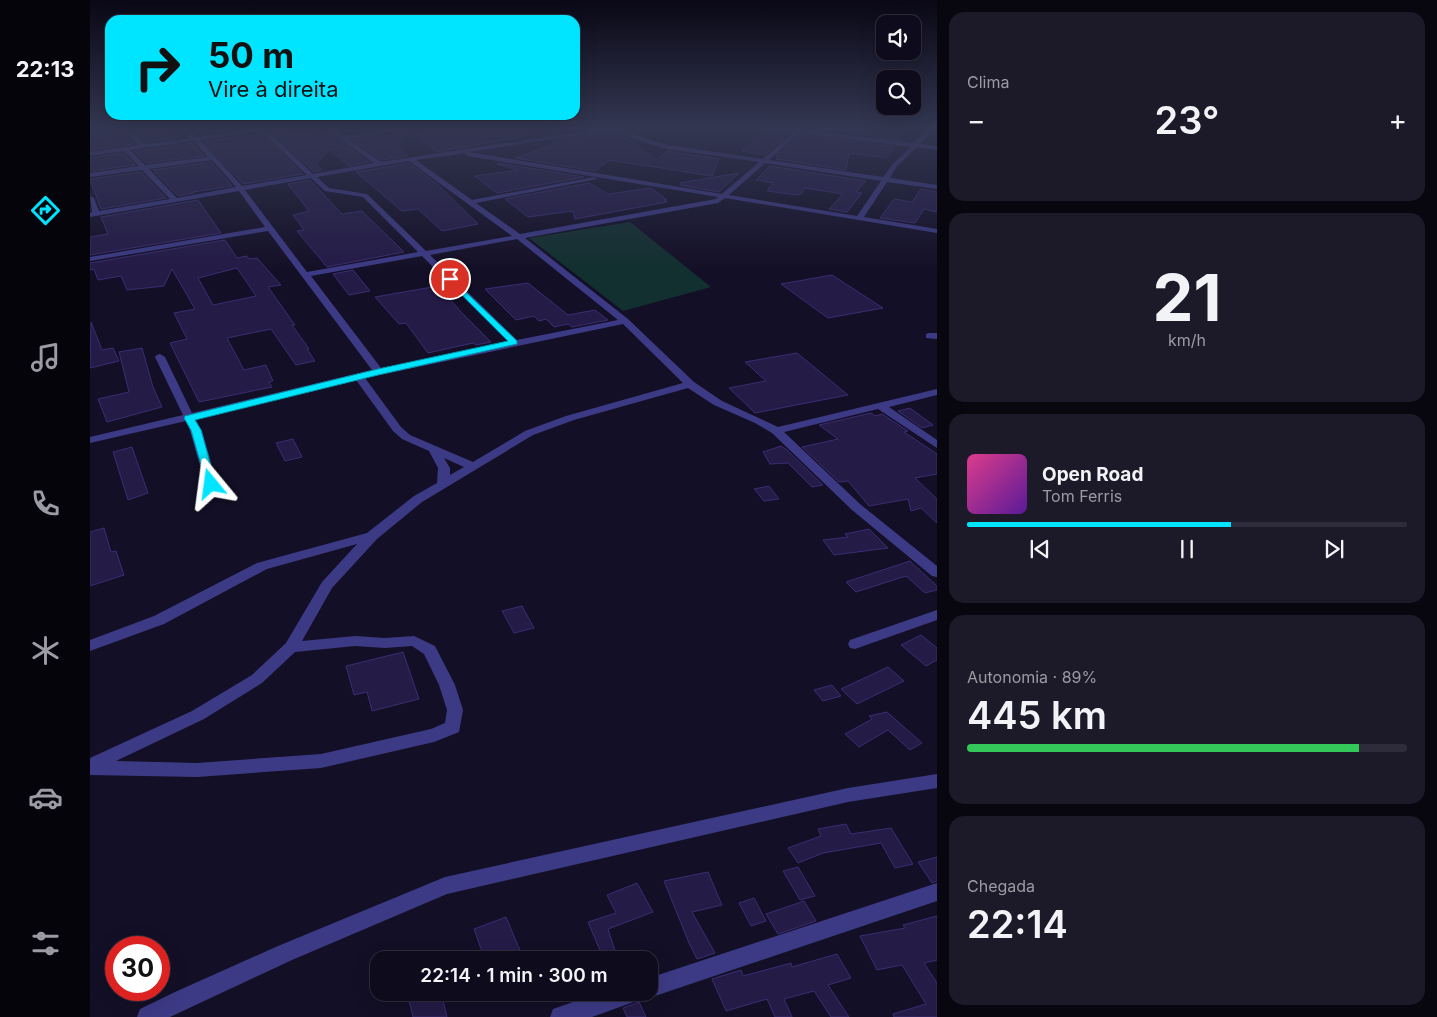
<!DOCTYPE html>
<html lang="pt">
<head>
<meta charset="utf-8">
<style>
	:root { --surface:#0e0b1c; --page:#1c1929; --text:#f1f3f6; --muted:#9b9ba3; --line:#2e2b3b; --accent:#00e5ff }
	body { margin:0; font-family:Inter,sans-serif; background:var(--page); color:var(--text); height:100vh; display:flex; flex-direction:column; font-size:19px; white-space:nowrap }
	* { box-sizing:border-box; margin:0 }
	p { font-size:16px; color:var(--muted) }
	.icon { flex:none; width:28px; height:28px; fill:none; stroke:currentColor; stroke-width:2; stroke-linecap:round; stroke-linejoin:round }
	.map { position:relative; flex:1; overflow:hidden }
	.details { display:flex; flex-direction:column; gap:12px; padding:12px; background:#08060f; width:500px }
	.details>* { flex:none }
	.hud { position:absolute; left:15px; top:15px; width:475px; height:105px; border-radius:15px; box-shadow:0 5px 20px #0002,0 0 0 1px var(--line); background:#00e5ff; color:#111; overflow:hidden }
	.fabs { position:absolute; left:786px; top:15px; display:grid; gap:10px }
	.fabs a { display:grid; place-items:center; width:45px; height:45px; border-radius:10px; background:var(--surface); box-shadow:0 5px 20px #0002,0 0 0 1px var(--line); font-size:25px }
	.speed { position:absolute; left:15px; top:936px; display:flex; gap:10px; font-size:25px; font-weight:700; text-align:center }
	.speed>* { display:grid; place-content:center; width:65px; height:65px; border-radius:50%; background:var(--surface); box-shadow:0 5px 20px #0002,0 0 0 1px var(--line); line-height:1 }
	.speed .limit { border:8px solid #d22; background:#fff; color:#111 }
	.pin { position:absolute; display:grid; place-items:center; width:42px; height:42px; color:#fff; margin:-21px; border:2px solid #fff; border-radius:50%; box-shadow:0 1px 5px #0007 }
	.me { position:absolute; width:55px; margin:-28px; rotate:344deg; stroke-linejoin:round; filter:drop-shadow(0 0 4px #0008) }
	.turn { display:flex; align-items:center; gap:18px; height:105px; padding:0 20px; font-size:22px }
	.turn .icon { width:65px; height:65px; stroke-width:2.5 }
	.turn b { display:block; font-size:35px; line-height:42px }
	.big { font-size:38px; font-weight:600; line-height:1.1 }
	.details .widget { flex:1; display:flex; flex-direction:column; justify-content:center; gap:8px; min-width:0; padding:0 18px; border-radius:15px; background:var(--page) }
	.details .dial { align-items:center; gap:0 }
	.dial b { font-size:65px; line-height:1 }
	.song { display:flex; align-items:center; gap:15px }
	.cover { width:60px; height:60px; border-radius:8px; background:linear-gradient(135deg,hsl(330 70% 55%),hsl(270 70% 35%)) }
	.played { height:5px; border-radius:2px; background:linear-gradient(90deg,var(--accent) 60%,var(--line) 60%) }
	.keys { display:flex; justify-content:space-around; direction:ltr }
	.heat { display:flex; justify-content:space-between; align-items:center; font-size:28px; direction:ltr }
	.charge { height:8px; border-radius:4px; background:linear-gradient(90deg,#34c759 89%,var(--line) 0) }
	.trip { position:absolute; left:280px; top:951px; width:288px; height:50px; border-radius:15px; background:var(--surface); box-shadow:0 5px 20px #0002,0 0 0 1px var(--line); font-weight:600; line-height:50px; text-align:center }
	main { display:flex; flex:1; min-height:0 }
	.dock { display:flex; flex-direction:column; width:90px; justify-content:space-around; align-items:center; background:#06040b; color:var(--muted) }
	.dock .icon { width:35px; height:35px }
	.dock .current { color:var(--accent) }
	.dock b { font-size:22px; color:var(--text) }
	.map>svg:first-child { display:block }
	.green { fill:#12302f }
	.building { fill:#241b47; stroke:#3b2d73; fill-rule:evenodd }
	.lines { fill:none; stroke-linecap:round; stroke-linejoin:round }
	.minor { fill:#3d3a85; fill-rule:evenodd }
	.route { fill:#00e5ff; stroke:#0095a6 }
</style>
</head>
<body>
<main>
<nav class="dock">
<b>22:13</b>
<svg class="icon current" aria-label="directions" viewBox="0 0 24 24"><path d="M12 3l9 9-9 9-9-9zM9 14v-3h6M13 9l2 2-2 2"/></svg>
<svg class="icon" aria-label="music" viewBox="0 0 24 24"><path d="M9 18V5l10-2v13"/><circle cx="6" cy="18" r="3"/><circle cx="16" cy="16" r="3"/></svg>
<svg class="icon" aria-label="phone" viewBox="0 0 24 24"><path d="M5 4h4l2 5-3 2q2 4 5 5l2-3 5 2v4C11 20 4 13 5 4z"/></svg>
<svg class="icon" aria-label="climate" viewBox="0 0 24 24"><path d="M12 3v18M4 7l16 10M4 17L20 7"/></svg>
<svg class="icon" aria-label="car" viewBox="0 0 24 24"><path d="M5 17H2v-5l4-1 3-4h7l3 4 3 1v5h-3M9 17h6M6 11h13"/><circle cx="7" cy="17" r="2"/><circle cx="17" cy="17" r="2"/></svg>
<svg class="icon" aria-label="filters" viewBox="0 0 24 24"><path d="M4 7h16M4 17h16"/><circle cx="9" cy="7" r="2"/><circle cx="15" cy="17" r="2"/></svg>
</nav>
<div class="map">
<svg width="847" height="1017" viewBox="0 0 847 1017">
	<rect width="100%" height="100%" fill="#130f26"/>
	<path class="green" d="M540 222 621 287 533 311 439 238Z"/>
	<path class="building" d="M62 128H79L87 137H90L55 142 44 130Z
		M348 128H442L443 135 346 152 323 132Z
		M458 128H501L460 134Z
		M725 128H747L813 137 811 140Z
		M31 129V132H34L44 144 0 150V131Z
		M198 129 203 133 223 132 218 136 239 133 279 162 259 166 240 149 226 164 232 170 224 172 182 132Z
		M677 130 700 133 675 155 652 151Z
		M319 132 307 146 318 156 291 160 263 140Z
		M522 132 537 138 567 160 577 151 629 159 622 176 519 160 505 171 425 158 463 145 462 141Z
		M171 133 213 174 153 184 114 142Z
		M711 135 722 136 805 147 796 158 759 153 756 170 686 159 688 157 686 156Z
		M103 143 114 156 56 163 44 151Z
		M33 153 45 165 2 171 0 158Z
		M121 162 142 186 103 192 104 193 88 196 63 170Z
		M319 163 347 184 388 224 352 231 328 209 312 211 266 172Z
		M409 163 494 177 407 193 385 176 428 170 407 164Z
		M680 166 776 181 766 192 772 193 757 212 739 209 753 194 715 188 711 194 707 195 677 191 683 183 666 180Z
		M51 172 76 198 11 209 0 179Z
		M649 173 629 192 590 185V183Z
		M220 180 252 214 272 211 314 252 237 267 207 231 214 230 203 215 219 211 198 184Z
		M499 183 518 194 561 188 577 200H574L577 202 485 219 483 211 438 217 415 199Z
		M831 189 847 192V212L834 209 825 223 790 218 804 199 822 202Z
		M108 200 131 233 0 255V237L18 234 11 217Z
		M135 240 147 258 157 256 159 259 167 258 191 285 178 287 205 325H202L219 349H217L225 361 206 365 181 329 137 338 154 370 176 365 183 381 179 382 182 387 109 402 80 343 97 339 84 313 105 309 82 269 74 286 37 290 31 276 8 280 4 269 0 270V263ZM147 268 166 296 123 305 108 278Z
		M263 270 280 291 259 295 243 274Z
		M742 275 793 308 738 318 691 284Z
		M438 283 478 315 505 310 518 320 482 327 478 324 464 327 456 319 449 321 444 316 426 320 395 289Z
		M348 286 373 314 401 342 386 345 383 343 338 353 316 323 309 324 285 297Z
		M1 322 12 350 23 348 29 361 0 368Z
		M52 348 63 387 72 407 17 422 8 399 39 392 29 352Z
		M707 353 758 395 665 413 639 388 676 381 655 362Z
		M820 408 843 425 832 428 808 411Z
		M781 413 785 416 792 414 818 431 814 432 847 454V474L825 478 847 499V523L831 508 821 511 818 499 779 506 758 481 749 482 712 447 748 439 729 425Z
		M203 439 212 457 195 461 186 443Z
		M691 446 697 450 733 485 722 487 698 463 680 464 673 452Z
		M42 447 58 493 38 500 23 452Z
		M679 486 689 499 674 501 664 489Z
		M14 528 21 552 26 551 34 575 0 586V532Z
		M779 529 798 548 744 555 733 540 758 537 755 534Z
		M820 561 847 586V590L835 593 816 576 766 592 756 582Z
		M432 606 444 628 424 633 412 611Z
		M831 635 847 648V660L836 666 811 645Z
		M313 652 329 699 282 711 277 692 264 695 256 666Z
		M798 667 814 681 767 704 751 689Z
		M742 685 751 696 733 701 724 690Z
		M797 712 832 743 820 750 798 730 769 747 755 734 782 719 779 716Z
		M756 824 761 834 801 828 823 864 805 868 791 843 733 853 708 863 698 848 731 836 728 829Z
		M847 857V881L842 883 828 862Z
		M708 867 725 896 710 900 693 871Z
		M618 872 632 905 602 912 625 953 607 959 599 943 574 881Z
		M547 883 563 912 518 929 528 960H514L498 922 526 913 517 895Z
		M664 898 676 921 661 926 649 903Z
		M714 901 726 921 688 934 676 914Z
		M847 916V960L834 963 847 983V1017H804L803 1014 836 1004 812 965 787 970 770 936 815 928 813 925Z
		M416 917 434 960H395L384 929Z
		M747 954 761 978 738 985 759 1017H741L724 991 694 999 702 1017H685L677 999 636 1011 622 979 651 970 653 976 701 963 702 967Z
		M317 992H351L357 1017H323Z
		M549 1002 556 1017H537L533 1008Z"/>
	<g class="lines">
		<path class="minor" d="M33 128H39L54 144 101 138 91 128H98L107 137 166 128H182L177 130 223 174 284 163 235 128H242L254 136 311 128H328L258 139 291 162 514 128C536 128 556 140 578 145L673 159 704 132 680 128 709 129 824 143 838 128H844L830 144 847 146V150L827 147 807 166 800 178 847 185V189L797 182 774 217 847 229V233L635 198 628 203 435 238 538 319 604 382 632 401 688 427 847 389V395L799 407 847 440V448L788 409 694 432 770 504 847 566V577L842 576 762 510 682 433 665 423 624 405 598 388 484 420 443 435 332 502 287 539 242 588 212 641 265 636 295 638 324 636 345 646 365 685 373 710 369 732 344 742 231 768 107 777 0 775V758L102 711 162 675 196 643 232 582 267 544 177 569 74 624 0 651V640L64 616 167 563 277 533 324 496 347 483 348 468 339 451 312 439 303 431 266 380 105 418 112 431 127 483 121 487 115 483 100 431 96 421 0 443V437L93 415 65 357 67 355 70 354 75 357 102 413 282 370 178 231 0 261V257L175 227 149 191 0 217V213L2 212 0 196 4 198 9 211 80 199 52 170 0 177V173L49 166 34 151 0 156V152L48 145ZM522 130 559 144 578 149 669 162 632 194 379 152ZM171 131 217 175 152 186 110 140ZM710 133 821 147 803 164 793 177 679 160ZM104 141 118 157 55 165 40 150ZM376 153 378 156 628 197 626 199 430 234 386 203 507 179 504 177 382 200 326 160ZM122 160 146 187 87 198 59 169ZM319 161 422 236 336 251 277 194 239 188 227 177ZM675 163 791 181 767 216 639 195ZM221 178 235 191 273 197 328 252 217 272 155 190ZM427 239 528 320 427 340 340 255ZM332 256 418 342 291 368 221 276ZM533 324 593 383 476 416 435 431 383 462 320 435 311 427 275 378ZM354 458 374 467 360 475V468ZM265 646 295 648 322 646 334 654 349 685 357 710 355 723 341 729 231 754 107 763 26 761 114 719 172 683 205 652Z
			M839 333H847V339L836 338V334Z
			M847 610V620L765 649 760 648 758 644 760 640Z
			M847 774V788L758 802 357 894 202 960 80 1017H47L50 1009 85 992 188 946 355 877 758 788Z
			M847 883V901L559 998 554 996 552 999 502 1017H460L463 1009 512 992H559V978Z"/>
	</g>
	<linearGradient id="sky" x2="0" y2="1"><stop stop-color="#0a0815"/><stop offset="0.47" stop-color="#333752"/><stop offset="1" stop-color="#333752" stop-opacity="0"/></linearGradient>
	<rect width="847" height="271" fill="url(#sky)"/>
	<path class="route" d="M360 277 427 341V344L288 375 105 420 111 430 126 484 121 487 117 486 101 430 94 418 95 416 288 369 418 341 356 279Z"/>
</svg>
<div class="fabs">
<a><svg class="icon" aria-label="sound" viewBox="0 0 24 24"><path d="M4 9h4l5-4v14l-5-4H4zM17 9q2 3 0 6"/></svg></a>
<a><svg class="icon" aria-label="search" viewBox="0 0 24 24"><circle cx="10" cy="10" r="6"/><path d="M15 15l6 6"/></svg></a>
</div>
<div class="speed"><div class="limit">30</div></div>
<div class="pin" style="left:360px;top:279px;background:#d93025"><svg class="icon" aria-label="arrive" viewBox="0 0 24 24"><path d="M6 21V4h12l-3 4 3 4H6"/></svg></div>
<svg class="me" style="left:121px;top:484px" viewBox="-20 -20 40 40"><path d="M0-17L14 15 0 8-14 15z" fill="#00e5ff" stroke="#fff" stroke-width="4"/></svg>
<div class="trip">22:14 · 1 min · 300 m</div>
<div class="hud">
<div class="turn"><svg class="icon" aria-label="right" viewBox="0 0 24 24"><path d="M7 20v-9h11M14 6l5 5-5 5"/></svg><div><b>50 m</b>Vire à direita</div></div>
</div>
</div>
<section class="details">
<div class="widget"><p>Clima</p>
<div class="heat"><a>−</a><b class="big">23°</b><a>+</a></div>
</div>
<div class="widget dial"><b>21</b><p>km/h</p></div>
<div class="widget">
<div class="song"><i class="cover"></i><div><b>Open Road</b><p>Tom Ferris</p></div></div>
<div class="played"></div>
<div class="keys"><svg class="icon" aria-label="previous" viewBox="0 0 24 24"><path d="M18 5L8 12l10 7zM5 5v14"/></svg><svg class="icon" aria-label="pause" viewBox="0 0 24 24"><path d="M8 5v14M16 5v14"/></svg><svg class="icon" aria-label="next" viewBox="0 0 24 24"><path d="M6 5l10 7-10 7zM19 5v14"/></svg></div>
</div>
<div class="widget"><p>Autonomia · 89%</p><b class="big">445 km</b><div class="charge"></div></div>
<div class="widget"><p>Chegada</p><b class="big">22:14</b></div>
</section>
</main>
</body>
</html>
